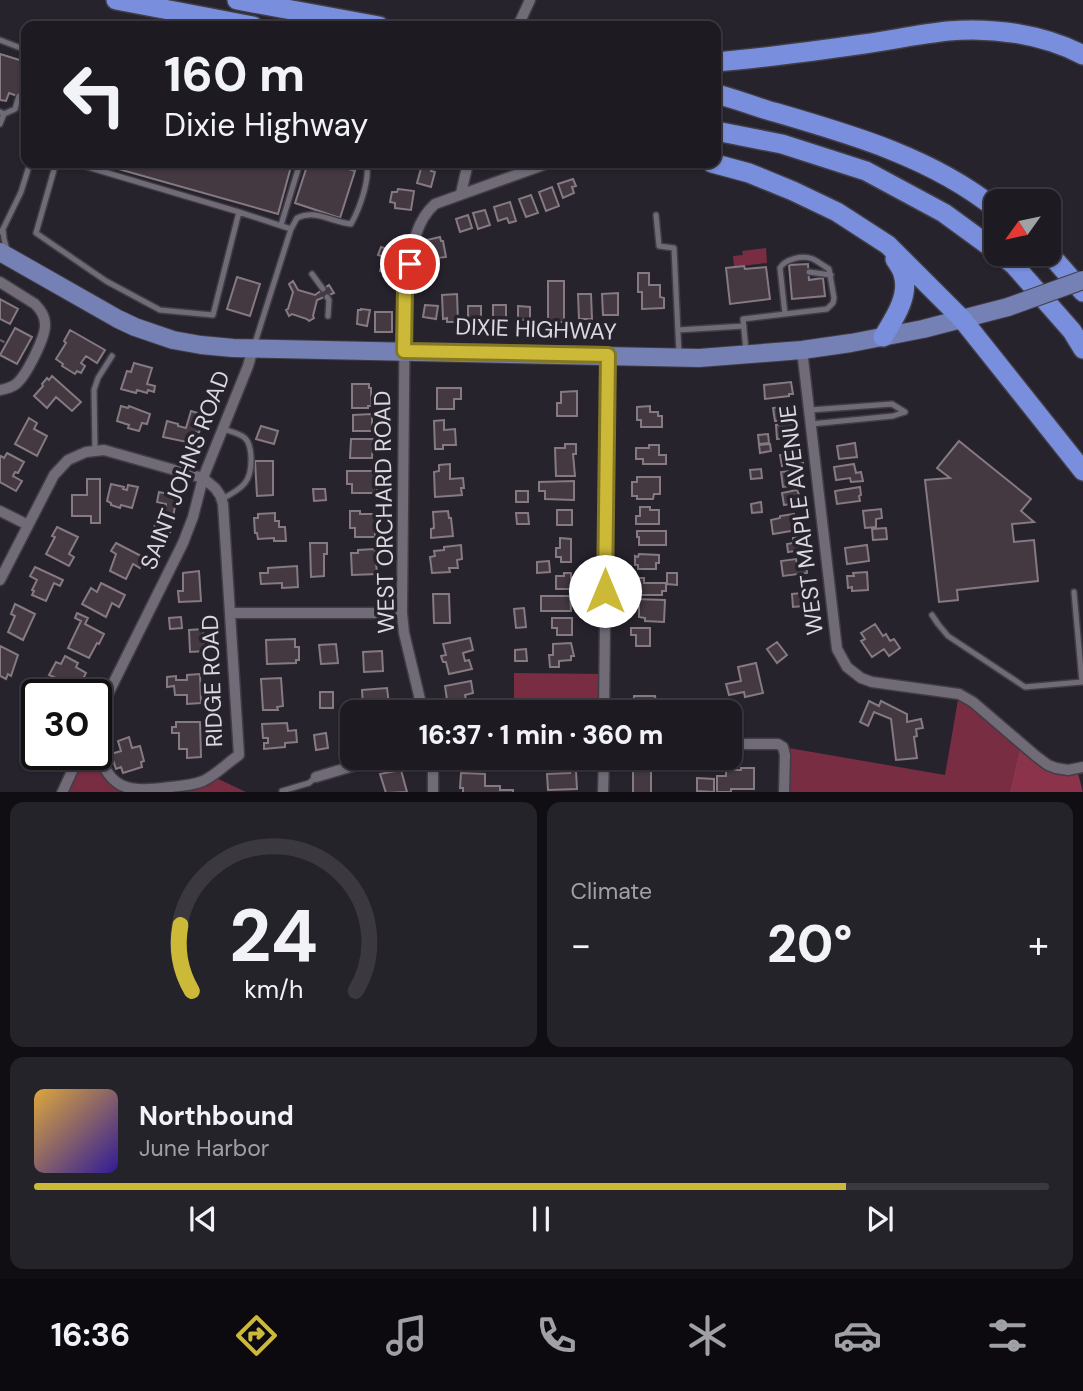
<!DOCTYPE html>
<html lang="en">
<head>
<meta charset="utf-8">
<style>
	:root { --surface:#1d1a22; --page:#25232a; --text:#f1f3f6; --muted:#a0a1a5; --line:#3b3840; --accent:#ccb938 }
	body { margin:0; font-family:"DM Sans",sans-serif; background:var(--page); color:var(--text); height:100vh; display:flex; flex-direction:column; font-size:26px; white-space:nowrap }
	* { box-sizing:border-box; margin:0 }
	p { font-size:23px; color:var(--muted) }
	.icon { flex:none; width:38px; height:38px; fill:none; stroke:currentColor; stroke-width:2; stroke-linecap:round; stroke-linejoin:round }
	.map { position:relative; height:792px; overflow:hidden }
	.side { display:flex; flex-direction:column; gap:10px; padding:10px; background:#100e13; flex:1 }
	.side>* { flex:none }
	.hud { position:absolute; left:21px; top:21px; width:700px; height:147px; border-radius:14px; box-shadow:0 2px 5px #0004,0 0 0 2px var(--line); background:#1d1a22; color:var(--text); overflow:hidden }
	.needle { width:46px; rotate:237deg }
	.tools { position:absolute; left:984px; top:189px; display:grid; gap:14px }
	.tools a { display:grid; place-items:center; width:77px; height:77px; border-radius:14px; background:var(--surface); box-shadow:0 2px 5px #0004,0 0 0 2px var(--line); font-size:35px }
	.speed { position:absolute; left:21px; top:679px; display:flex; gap:14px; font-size:35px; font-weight:700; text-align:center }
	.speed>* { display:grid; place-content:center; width:91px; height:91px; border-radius:50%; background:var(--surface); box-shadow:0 2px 5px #0004,0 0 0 2px var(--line); line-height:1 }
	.speed .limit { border:4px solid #111; border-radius:10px; background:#fff; color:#111 }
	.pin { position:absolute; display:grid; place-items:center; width:60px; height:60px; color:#fff; margin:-30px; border:4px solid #fff; border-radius:50%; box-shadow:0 2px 7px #0007 }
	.me { position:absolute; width:77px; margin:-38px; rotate:0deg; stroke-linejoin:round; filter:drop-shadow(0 0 5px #0008) }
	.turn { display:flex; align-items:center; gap:24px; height:147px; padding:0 28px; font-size:32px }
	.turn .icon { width:91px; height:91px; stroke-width:2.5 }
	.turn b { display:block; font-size:49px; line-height:60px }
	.big { font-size:52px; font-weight:800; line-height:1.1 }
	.side .card { flex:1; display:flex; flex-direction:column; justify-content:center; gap:10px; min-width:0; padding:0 24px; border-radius:14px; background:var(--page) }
	.side .dial { align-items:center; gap:0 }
	.dial svg { height:182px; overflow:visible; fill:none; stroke:var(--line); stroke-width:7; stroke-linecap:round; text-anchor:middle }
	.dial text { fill:var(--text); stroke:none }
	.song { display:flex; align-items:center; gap:21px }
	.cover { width:84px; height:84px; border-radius:10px; background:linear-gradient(135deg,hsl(40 70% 55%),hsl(250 70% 35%)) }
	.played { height:7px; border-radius:4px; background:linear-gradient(90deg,var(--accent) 80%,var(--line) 80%) }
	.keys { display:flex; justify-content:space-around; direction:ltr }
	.heat { display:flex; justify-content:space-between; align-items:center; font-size:38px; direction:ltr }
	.side .tiles { flex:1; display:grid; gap:10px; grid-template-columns:1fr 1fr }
	.card:last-child { grid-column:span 2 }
	.trip { position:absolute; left:340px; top:700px; width:402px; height:70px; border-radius:14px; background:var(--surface); box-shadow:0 2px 5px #0004,0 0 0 2px var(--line); font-weight:800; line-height:70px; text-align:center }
	.dock { display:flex; height:112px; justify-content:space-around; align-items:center; background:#0c0a0e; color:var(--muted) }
	.dock .icon { width:49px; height:49px }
	.dock .current { color:var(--accent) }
	.dock b { font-size:32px; color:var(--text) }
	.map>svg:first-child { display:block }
	.green { fill:#782d42 }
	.forest { fill:#8c334c }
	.building { fill:#443941; stroke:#857982; stroke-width:2 }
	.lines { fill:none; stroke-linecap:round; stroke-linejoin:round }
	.lane-casing { stroke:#413d45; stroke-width:8 }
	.street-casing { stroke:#413d45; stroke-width:13 }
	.primary-casing { stroke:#413d45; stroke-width:20 }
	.highway-casing { stroke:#413d45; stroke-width:22 }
	.path { stroke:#68646d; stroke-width:2; stroke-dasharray:5 5; stroke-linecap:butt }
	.lane { stroke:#706b77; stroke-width:5 }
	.street { stroke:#706b77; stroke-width:10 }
	.primary { stroke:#7581b4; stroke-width:18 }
	.highway { stroke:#798fdd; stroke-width:19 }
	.primary-bridge-casing { stroke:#413d45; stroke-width:20; stroke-linecap:butt }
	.primary-bridge { stroke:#7581b4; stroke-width:18 }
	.route-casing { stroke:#857824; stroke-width:18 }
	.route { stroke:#ccb938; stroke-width:12 }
	.labels { text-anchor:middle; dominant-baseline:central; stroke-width:7; stroke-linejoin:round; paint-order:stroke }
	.street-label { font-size:23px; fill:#dbd8df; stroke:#27232d }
</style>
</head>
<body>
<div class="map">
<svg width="1083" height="793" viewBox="0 0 1083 793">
	<rect width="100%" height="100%" fill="#27232d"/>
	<path class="green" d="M766 248 767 263 734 267 733 256 743 255 742 251Z
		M514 673 605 674 604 712H514Z
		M959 694 1021 743 1009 793 784 792 783 747 945 775Z
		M80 754H96L130 789 212 776 246 792 62 793Z"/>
	<path class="forest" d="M1021 743 1048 765 1077 769 1083 793H1009Z"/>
	<path class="building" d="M0 54 26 62V99L9 93 6 101 0 100Z
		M97 163H292L278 214Z
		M308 163H330L355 171 340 218 295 203Z
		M422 165 432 167 431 171 435 172 431 187 417 183Z
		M573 179 576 186 572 187 574 193 563 198 558 184Z
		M552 187 559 206 546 211 539 192Z
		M398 189 414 191 411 210 395 208V203L390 202 392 192H397Z
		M531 195 538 213 526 217 519 199Z
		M510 202 516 221 509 223 507 218 498 221 494 207Z
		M485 210 490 225 478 229 473 213Z
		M468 215 472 228 460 232 456 219Z
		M440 237 441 241H443L446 257 430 259 427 240Z
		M381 247 399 253 392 275 380 271 384 257 378 255Z
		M808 264 809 280 823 278 825 296 792 299 789 265Z
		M744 266 745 269 766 267 770 299 730 304 726 268Z
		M638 273H649V285H660V297L664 298V308L642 309V292H638Z
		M237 277 260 284 250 316 227 309Z
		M293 281 298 290 315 295 329 285 334 293 317 300 313 316 314 318 309 321 307 319 292 314 289 316 286 310 288 309 293 292 289 284Z
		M548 281H564V322H548Z
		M618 293V315H603L602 294Z
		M457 294 458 322H447V318L443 319 442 295Z
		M578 294H591L592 319H579Z
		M0 299 18 309 10 324 0 319Z
		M425 305 438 306 436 319 423 317Z
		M493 305H506V318H493Z
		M468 306H481V319H468Z
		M518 306 530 307V320H518Z
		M361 309 370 310 367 326 357 324 358 310H361Z
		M375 312H392V332H375Z
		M15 328 32 337 17 364 0 355Z
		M70 330 105 350 97 363 86 356 81 363 85 366 81 373 77 371 75 374 62 366 63 364 56 359 66 343 64 341Z
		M134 363 152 368 147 384 155 386 154 392 148 390 147 393 137 390 136 393 121 389 127 371 131 372Z
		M52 376 81 402 72 411 56 397 47 408 34 396 43 386 42 384 47 378 49 380Z
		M791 382 793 394H789V396L765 399 764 385Z
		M352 384H369V388H371V406H368V408H352Z
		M437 388H461V399H454V409H437Z
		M577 391V416H557V403H561V392Z
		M794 405 796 418 775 421 773 408Z
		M121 406 128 408 129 406 150 414 147 424 142 423 139 431 128 428 129 425 117 421Z
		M650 406V412H658V416H662V427H641V420H637V407Z
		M191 411 204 415 199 433 196 432 194 444 192 446 187 444V442L163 437 167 421 178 424V426L186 428Z
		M372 414V431H353V415Z
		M29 418 37 423 34 429 47 436 37 456 15 444Z
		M444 420V430L455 429 456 445H443V449H435L434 421Z
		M795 423 797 438 777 439 776 425Z
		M261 426 278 431 274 444 256 439Z
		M768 434 769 443 759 444 758 435Z
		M351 439H373L372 458H350Z
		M959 441 1031 499 1021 511 1034 522 1012 524 1014 542 1034 540 1038 581 957 590 958 600 939 602 925 480 950 478 937 468Z
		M855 443 857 457 839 459 837 446Z
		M565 444H576V454H573L575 476H556L555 448H565Z
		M770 444 771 451 760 453 759 445Z
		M649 445H659V455H666V464H643V459H636V448H649Z
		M801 449 803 463 782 466 780 455 788 454 787 451Z
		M7 453 24 462 18 473 15 472 13 476 22 481 16 491 0 482V458L1 456 4 458Z
		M255 461H273V495L257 496Z
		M450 464V479L463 478 464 488H461L462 495 435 497 434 472 439 471V465Z
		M854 464 856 473 861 472 863 481 851 482 850 478 836 480 834 467Z
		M761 469 762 478 751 479 750 470Z
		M797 470 798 485 783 487 781 472Z
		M347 471H374V479H377V493H352V484H347Z
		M637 477H660V494H654L653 499H637V496H632V482H637Z
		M87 479H100V523H91V516H72V495H87Z
		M574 481V500L545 499V491H539V482Z
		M111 484 124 487 123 489 127 490 128 485 138 487 132 508 121 505 120 508 111 505V503L107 501Z
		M860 487 861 495 859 496 860 501 837 504 835 491Z
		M313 489H325L326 500 314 501Z
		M797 490 802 502 784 505 782 493Z
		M516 491H528V502H516Z
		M159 492 177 496 169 538 153 535 156 518H160L161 512 165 513 166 504 157 502Z
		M761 502 762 512 752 513 751 504Z
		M640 507H650V510H659V524H636V516H640Z
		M881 509 882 518 876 519V527L865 528 863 511Z
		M557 510H572V525H557Z
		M350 511H360V514H375V537H355V528H350Z
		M448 511 449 518H451L453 536 431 538V529L434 528 433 512Z
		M275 513V521H279V527H285L286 541H274V538L258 539 257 533H255L254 518H258V514Z
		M516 513H528L529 524H517Z
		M794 514 795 520 801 519 803 529 773 534 771 520 780 518V516Z
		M57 527 78 537 69 554 74 557 69 566 46 554 55 537 52 536Z
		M886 528 887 539 873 540 872 529Z
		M637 531H666V545H639V537H637Z
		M805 536 808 554 796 555 795 551 788 552 787 544 793 543V538Z
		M560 538 571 539V562H561V557H556V548H560Z
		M116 543 145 558 140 568 133 564 126 579 110 571 116 554 111 551Z
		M310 543H327V554H324V576L311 577Z
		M461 545 462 559 457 560 458 568H449L450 572 432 573 430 557 435 556 434 551 444 550V547Z
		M867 545 869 561 847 564 845 548Z
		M375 549 377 574 352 575 351 553H358V550Z
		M639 554 659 555V563H656V569H638V565H635V556L638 557Z
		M796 559 797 564 806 563 807 573 783 576 781 561Z
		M549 561 550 572 537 573V562Z
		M297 566 298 587 282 588V583L261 584 260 573H268V568Z
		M35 567 63 580 60 586 54 583 46 601 32 595 34 591 32 590 37 580 30 576Z
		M199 571 201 601 179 602 178 591H183V573Z
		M867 572 868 590 852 591V587L848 588 847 576H854L853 573Z
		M564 573H571V589H556V576H564Z
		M667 573H677V585L667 584Z
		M634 578H644V583H666V591H662V595H634Z
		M101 583 125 595 119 607 112 603 106 617 82 604 91 588 97 592Z
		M813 592 814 605 793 607 792 594Z
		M433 594H449L450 623H434Z
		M541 596H570L571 611H541Z
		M634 599 665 600 664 622 645 621V618L639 617V607H633Z
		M15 604 35 614 23 640 8 632 15 616 11 614Z
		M524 608 526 627 516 628 514 609Z
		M77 613 88 618 85 624 104 634 99 644 97 643 89 658 68 648 81 621 75 618Z
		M181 617 182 628 170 629 169 618Z
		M552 618H572V635H557V628H552Z
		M875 624 883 636 886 634 890 641 894 639 900 648 889 656 884 649 872 657 861 641 865 639 861 633Z
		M631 628H650V646H636V635H631Z
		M203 629 205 651 190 652 189 630Z
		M470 638 473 650 463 653 465 661 469 660 472 669 449 674 446 662H443L441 656 446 655 443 644Z
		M295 639V647H299V660H296V663L267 664 266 640Z
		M777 642 787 655 777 663 767 649Z
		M571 643 574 656H571V660L559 661V667H550L549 655H553V644Z
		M336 644 338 663 321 664 319 645Z
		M0 646 18 655 11 676 8 674 6 679 0 676Z
		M526 649 527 661H515V650Z
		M382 651 383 671 364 672 363 652Z
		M65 656 78 663 76 667 86 673 80 685 76 683 74 687 76 688 73 695H65L49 687 54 677 49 675 56 662 61 664Z
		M756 663 763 693 745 697 744 692 729 695 726 684 741 681 738 667Z
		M200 674 201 703 187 704V695H175L174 686 167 687V677L176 676V680H187V675Z
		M281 678 283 706 277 707 278 710H263L261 679Z
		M471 681 473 693 465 695 467 704 457 706 455 699 447 700 445 686Z
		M387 688 390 712H365V707H363L362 690Z
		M31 691 40 695H37V731L21 724 28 709 24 707Z
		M320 692H333V708H320Z
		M634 696H655L656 701H679V712H634Z
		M869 701 879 706 881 701 907 714V722L921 719 923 728 916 729 917 736 914 737 917 758 896 760 891 719 874 712 868 726 860 722Z
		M176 722H200L201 757 187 758V749H179V733H172V727H176Z
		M287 723 288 731 296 730 297 742 285 743V747L264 749V743H268V738H263L262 724Z
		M326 733 328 748 316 750 314 735Z
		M129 737 132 748 140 746 144 761 141 762 142 767 123 773 121 767 116 769 111 754 121 751 118 741Z
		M633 767H651V793H633Z
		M741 768H754V789H731V792H717V776H726V770H741Z
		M401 770 407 792 386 793 380 774Z
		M570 771H576L577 789 548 790 547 774 570 773Z
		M461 773 485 774V786H500V790H513V793H463V788H460Z
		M697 778 714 779V792L697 791Z"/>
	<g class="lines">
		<defs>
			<path id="lane" d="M0 40 26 50
				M0 112 4 114 0 124
				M4 114 15 109 19 96
				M56 163 36 233 106 281 160 310 213 315 239 212
				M74 163 239 212 291 229
				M656 215 659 246 674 248 679 354
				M281 225 300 163
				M3 229 4 239 7 250
				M0 232 3 229 21 192 30 163
				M809 272 831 275
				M312 274 323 289
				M327 297 329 300 328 316
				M678 330 744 326
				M254 346 291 229 297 218C316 209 331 222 351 224 359 210 371 178 366 163
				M746 351 743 319 827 309 833 303 834 298 829 269C824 266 819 262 813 259 802 255 785 259 780 268L785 314
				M810 410 892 404 905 412
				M811 424 893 416 905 412
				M95 451 94 390 98 378 112 356
				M222 499C243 488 252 482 251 457 250 435 242 435 223 429
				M932 615 938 624 948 636 1025 687 1082 682 1074 592
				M282 791 309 783 316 777"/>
			<path id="street" d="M518 26 530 0
				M461 193 468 163
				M0 282 35 304C41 310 45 317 45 324 46 337 26 376 16 384 11 388 6 389 0 390
				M802 350 837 649 847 667 861 678 872 682 959 694 973 702 1036 756 1048 765 1056 768 1068 770 1083 767
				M0 511 28 525
				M0 580 54 475 68 460 86 452 104 450 203 478 215 488 220 495 223 504 239 755C227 763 216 775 203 781 193 785 181 786 170 787 127 793 108 790 96 745
				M230 613H402
				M423 712 404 633 402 613 405 288C411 259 412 224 435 204L549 163
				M604 712 608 355
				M96 718 183 543 193 517 203 478 248 366 253 349
				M730 744H778L783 747 785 755 784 793
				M433 758V793
				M316 777 380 758
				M62 793 80 754
				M603 793 604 758"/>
			<path id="primary" d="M0 252 118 319 135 327 173 340 201 345 233 348 699 358 802 350 851 343 923 329 1008 307"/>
			<path id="highway" d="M116 0 253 26
				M237 0 379 26
				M716 62C765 58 815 51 864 44 892 40 920 34 948 31 993 27 1043 34 1083 55
				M716 94C733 98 750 105 767 110 846 133 930 156 996 209
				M716 131 782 144 866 171 944 213 996 251
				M712 163 749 173 793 191 837 212 888 245 962 319 1083 471
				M1048 252 1083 292
				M1000 254 1014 265 1072 331 1083 349
				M883 337C894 319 910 296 903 274 902 269 898 264 895 259"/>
		</defs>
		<use href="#lane" class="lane-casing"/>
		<use href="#street" class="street-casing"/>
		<use href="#primary" class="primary-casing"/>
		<use href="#highway" class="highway-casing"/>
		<path class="path" d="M0 340 6 343"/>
		<use href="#lane" class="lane"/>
		<use href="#street" class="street"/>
		<use href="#primary" class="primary"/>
		<use href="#highway" class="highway"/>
		<defs>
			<path id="primary-bridge" d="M1008 307 1083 280"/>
		</defs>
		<use href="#primary-bridge" class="primary-bridge-casing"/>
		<use href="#primary-bridge" class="primary-bridge"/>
	</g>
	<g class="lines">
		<defs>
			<path id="route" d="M410 264 405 288 404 351 608 355 605 591"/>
		</defs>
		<use href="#route" class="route-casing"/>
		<use href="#route" class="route"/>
	</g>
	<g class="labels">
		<g class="street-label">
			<text transform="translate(536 329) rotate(2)">DIXIE HIGHWAY</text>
			<text transform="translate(185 470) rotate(-69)">SAINT JOHNS ROAD</text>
			<text transform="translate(384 512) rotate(-91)">WEST ORCHARD ROAD</text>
			<text transform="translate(801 520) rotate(-97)">WEST MAPLE AVENUE</text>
			<text transform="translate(212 681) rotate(-92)">RIDGE ROAD</text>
		</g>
	</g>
</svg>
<div class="tools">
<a><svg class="needle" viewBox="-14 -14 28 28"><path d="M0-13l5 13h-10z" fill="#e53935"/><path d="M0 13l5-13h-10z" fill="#a0a1a5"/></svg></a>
</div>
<div class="speed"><div class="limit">30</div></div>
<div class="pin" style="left:410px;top:264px;background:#d93025"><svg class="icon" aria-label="arrive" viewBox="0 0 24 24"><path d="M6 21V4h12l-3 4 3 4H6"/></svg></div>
<svg class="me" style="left:605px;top:591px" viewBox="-20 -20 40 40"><circle r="19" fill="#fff"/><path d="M0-13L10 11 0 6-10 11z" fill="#ccb938"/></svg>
<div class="trip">16:37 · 1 min · 360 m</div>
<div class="hud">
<div class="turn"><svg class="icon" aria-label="left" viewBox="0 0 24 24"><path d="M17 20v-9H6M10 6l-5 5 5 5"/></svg><div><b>160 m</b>Dixie Highway</div></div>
</div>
</div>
<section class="side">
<div class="tiles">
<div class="card dial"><svg viewBox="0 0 100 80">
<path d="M14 69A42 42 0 1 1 86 69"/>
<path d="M14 69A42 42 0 0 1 9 40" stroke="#ccb938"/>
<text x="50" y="56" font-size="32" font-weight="700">24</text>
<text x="50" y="72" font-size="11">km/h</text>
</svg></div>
<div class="card"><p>Climate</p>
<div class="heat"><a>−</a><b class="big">20°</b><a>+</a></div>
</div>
<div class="card">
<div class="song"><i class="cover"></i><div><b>Northbound</b><p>June Harbor</p></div></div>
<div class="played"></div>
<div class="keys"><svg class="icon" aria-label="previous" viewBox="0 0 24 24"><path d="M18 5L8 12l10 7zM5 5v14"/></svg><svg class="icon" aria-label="pause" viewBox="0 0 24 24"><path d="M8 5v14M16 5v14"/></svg><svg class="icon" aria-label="next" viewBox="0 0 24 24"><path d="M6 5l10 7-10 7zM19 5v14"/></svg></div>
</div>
</div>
</section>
<nav class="dock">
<b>16:36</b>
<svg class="icon current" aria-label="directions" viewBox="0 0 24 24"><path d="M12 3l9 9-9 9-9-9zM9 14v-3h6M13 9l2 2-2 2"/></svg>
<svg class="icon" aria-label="music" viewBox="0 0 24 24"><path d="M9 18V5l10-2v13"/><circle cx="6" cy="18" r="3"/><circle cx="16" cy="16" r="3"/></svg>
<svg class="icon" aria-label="phone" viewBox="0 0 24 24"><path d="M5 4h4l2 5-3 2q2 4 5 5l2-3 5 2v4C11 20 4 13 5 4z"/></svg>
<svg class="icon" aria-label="climate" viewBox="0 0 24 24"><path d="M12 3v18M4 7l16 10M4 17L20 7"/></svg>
<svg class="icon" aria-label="car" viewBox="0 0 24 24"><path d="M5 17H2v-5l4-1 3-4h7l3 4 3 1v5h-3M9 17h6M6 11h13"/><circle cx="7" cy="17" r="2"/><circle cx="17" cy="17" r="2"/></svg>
<svg class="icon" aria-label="filters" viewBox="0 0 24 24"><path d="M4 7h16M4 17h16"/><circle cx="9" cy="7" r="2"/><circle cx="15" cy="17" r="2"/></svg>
</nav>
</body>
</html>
